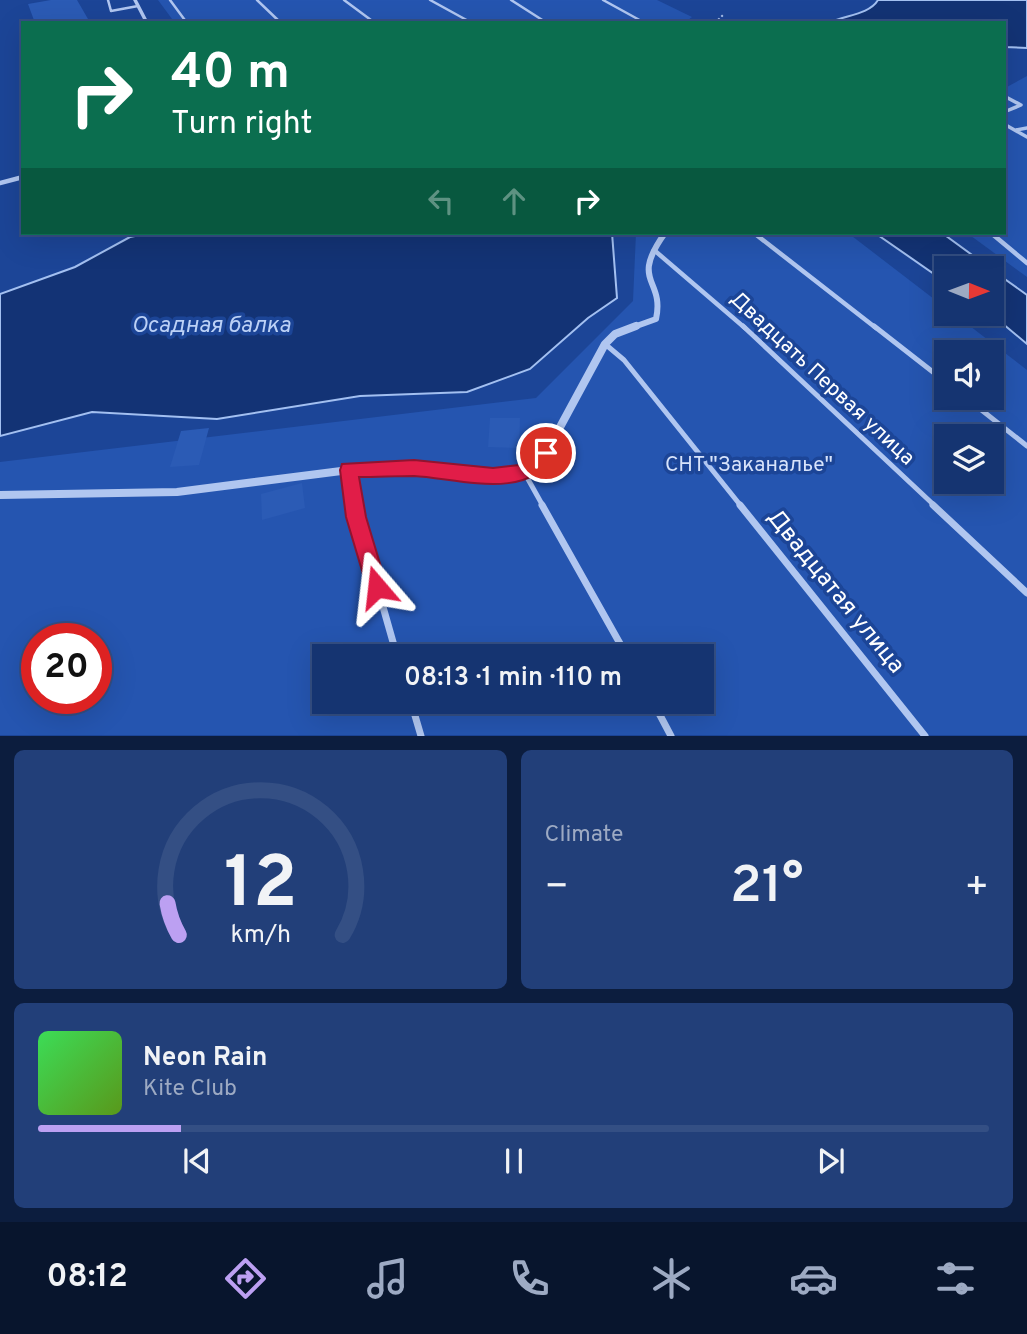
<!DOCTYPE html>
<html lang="en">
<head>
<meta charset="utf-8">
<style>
	:root { --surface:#153471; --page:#223f79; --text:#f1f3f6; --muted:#9daac3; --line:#344f84; --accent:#bca0f2 }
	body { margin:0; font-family:Overpass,sans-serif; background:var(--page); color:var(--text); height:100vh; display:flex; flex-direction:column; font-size:26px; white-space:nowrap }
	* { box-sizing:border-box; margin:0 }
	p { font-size:23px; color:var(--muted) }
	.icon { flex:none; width:38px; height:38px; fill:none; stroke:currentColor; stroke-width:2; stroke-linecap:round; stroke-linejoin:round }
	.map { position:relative; height:736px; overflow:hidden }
	.drawer { display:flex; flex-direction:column; gap:14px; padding:14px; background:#0c1d3e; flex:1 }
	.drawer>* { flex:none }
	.hud { position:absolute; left:21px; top:21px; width:985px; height:214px; border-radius:0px; box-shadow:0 7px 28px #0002,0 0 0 2px var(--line); background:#0b6e4f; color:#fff; overflow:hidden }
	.needle { width:46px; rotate:91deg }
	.buttons { position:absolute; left:934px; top:256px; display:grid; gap:14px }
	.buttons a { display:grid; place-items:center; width:70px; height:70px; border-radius:0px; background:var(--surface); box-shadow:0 7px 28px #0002,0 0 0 2px var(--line); font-size:35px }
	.speed { position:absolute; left:21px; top:623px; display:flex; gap:14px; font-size:35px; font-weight:700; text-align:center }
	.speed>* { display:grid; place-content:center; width:91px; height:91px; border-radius:50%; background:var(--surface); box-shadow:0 7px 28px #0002,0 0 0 2px var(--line); line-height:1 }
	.speed .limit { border:10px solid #d22; background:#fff; color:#111 }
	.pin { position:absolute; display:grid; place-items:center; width:60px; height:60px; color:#fff; margin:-30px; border:4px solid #fff; border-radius:50%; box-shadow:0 2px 7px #0007 }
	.me { position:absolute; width:77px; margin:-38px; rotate:343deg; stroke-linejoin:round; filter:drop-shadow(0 0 5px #0008) }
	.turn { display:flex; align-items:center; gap:24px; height:147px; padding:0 35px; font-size:32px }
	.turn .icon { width:91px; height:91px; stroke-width:2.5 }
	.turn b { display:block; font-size:49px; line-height:60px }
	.lanes { display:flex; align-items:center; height:66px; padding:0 35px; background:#0003; justify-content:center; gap:35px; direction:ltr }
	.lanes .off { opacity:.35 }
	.big { font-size:52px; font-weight:600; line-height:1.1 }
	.drawer .card { flex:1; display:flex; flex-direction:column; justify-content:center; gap:10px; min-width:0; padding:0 24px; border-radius:10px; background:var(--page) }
	.drawer .dial { align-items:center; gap:0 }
	.dial svg { height:182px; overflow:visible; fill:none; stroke:var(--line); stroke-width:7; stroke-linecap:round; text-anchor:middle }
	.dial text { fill:var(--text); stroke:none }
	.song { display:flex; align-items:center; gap:21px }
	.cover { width:84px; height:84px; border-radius:10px; background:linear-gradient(135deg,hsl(130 70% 55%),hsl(90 70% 35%)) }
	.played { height:7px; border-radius:4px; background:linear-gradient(90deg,var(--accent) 15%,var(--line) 15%) }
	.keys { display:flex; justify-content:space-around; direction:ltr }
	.heat { display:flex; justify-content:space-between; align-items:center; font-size:38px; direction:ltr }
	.drawer .tiles { flex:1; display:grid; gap:14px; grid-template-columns:1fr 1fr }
	.card:last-child { grid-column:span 2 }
	.trip { position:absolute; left:312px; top:644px; width:402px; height:70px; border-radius:0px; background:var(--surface); box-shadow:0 7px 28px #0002,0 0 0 2px var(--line); font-weight:600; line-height:70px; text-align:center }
	.tab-bar { display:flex; height:112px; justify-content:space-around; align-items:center; background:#08152d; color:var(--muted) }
	.tab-bar .icon { width:49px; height:49px }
	.tab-bar .active { color:var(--accent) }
	.tab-bar b { font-size:32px; color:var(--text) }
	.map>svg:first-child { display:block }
	.green { fill:#2555b0; fill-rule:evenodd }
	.water { fill:#133375; stroke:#a3c0f1; stroke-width:2 }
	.building { fill:#2b5bb5 }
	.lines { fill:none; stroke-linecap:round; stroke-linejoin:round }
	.path { stroke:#b0c6f0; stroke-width:2; stroke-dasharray:2 2.5; stroke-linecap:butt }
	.service-far4 { stroke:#b0c6f0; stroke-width:2.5 }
	.service-far3 { stroke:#b0c6f0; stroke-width:3.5 }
	.service-far2 { stroke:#b0c6f0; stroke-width:4.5 }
	.service-far1 { stroke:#b0c6f0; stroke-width:5 }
	.service { stroke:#b0c6f0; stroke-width:7 }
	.minor-far3 { stroke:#b0c6f0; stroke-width:3.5 }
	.minor-far2 { stroke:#b0c6f0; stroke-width:4.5 }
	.minor-far1 { stroke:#b0c6f0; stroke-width:6 }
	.minor { stroke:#b0c6f0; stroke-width:8 }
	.route { fill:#e11d48; stroke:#92132f; stroke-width:2 }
	.labels { text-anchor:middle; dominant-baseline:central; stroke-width:7; stroke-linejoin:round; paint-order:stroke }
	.street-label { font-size:21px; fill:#fff; stroke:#1c4597 }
	.park-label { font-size:21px; fill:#d7e3fb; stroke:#1c4597 }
	.water-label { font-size:23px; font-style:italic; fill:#bcd1f6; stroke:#1c4597 }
	.near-street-label { font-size:24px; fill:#fff; stroke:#1c4597 }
</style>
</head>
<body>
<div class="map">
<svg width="1027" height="736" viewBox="0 0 1027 736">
	<rect width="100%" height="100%" fill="#1c4597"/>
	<path class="green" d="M158 0H657L692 17 684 23H175Z
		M1027 76V277L967 233H1004L1005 88Z
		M636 233H848L947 309V313H953L1027 370V735H0V462L536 398 633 301ZM947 352H992V397H947ZM947 436H992V481H947ZM37 639H96V698H37ZM324 656H702V702H324Z"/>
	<path class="water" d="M878 0H1027V48L1005 47 1004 23H829C844 15 869 15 878 0Z
		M150 233H612L617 298 588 318 530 369 467 392 360 396 217 419 92 412 0 436V294L75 267 130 237Z
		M875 233H942L990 268H947V283Z
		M992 270 1027 295V344L990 313Z"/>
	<path class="building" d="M51 0H77L88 19 66 23H35L28 4Z
		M490 418H520L519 448 488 447Z
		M209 428 199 465 170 467 181 431Z
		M302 483 305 508 262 520 261 494Z"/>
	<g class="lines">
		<path class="path" d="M715 23 724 14"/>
		<path class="service-far4" d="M108 0 111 11 138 6
			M170 0 187 23
			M257 0 281 23
			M344 0 375 23
			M430 0 472 23
			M511 0 547 23
			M603 0 645 23"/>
		<path class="service-far3" d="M1004 96 1021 105 1004 112
			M1004 124 1027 137
			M1016 130 1027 128"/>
		<path class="service-far2" d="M754 233 876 328
			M991 233 1027 263
			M654 250 745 328"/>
		<path class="service-far1" d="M743 326 935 506
			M874 326 947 383
			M605 344 624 360 741 506
			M965 397 1027 446
			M349 470 354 506
			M524 472 543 506"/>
		<path class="service" d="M354 505 397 656
			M542 505 627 656
			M740 505 925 736
			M933 505 1027 593
			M411 702 421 736
			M653 702 671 736"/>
		<path class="minor-far3" d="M135 0 147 23"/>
		<path class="minor-far2" d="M0 183 23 177"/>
		<path class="minor-far1" d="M631 328 656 319C665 278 629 283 665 233"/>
		<path class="minor" d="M0 495 177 492 349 470 414 468 493 476 524 472 546 453 605 344 615 334 636 326"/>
	</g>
	<path class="route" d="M546 445 552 447 555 453C530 503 457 478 414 476 396 476 377 477 359 477L366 517 387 587 384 594 377 597 369 594 346 517 340 470 342 464 414 460 493 468 519 465Z"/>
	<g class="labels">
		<g class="street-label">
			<text transform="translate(822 379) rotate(43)">Двадцать Первая улица</text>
		</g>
		<g class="park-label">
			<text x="749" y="465">СНТ "Заканалье"</text>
		</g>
		<g class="water-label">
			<text x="211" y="326">Осадная балка</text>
		</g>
		<g class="near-street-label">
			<text transform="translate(835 592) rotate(51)">Двадцатая улица</text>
		</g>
	</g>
</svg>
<div class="buttons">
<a><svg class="needle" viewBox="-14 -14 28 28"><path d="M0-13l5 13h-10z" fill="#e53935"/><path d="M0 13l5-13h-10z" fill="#9daac3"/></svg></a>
<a><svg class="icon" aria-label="sound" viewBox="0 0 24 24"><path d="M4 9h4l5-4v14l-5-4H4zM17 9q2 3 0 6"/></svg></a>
<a><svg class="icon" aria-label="layers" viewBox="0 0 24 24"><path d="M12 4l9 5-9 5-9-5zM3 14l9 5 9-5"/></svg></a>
</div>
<div class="speed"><div class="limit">20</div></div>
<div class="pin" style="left:546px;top:453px;background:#d93025"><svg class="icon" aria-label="arrive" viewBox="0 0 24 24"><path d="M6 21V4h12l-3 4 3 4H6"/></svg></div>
<svg class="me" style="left:377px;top:587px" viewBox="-20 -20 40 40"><path d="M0-17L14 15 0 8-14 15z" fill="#e11d48" stroke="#fff" stroke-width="4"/></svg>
<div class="trip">08:13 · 1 min · 110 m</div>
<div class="hud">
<div class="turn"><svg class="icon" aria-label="right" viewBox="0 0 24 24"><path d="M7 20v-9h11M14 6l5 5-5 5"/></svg><div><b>40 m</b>Turn right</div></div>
<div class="lanes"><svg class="icon off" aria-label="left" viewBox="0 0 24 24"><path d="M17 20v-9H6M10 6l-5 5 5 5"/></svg><svg class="icon off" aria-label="ahead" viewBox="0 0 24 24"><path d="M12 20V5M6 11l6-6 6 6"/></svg><svg class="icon" aria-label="right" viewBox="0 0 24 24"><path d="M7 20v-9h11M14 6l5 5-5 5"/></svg></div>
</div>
</div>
<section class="drawer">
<div class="tiles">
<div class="card dial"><svg viewBox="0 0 100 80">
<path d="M14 69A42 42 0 1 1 86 69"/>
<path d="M14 69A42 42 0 0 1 9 55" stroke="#bca0f2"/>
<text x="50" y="56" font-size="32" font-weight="700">12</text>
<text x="50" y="72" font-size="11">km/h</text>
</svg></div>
<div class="card"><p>Climate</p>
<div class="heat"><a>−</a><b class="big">21°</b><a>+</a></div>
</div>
<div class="card">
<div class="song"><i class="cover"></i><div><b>Neon Rain</b><p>Kite Club</p></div></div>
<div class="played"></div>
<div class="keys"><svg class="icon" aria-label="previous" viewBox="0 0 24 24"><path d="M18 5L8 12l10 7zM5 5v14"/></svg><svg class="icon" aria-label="pause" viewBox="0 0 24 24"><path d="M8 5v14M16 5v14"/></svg><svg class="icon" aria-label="next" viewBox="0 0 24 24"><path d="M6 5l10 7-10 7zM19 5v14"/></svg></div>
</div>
</div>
</section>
<nav class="tab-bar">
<b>08:12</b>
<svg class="icon active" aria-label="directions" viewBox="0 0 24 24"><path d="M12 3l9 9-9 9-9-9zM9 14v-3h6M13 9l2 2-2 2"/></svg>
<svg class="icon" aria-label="music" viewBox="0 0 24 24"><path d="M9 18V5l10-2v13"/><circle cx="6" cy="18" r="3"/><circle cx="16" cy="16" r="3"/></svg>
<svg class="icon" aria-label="phone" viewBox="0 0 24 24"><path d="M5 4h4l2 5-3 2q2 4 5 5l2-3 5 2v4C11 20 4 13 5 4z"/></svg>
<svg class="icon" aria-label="climate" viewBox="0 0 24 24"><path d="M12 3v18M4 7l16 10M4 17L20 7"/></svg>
<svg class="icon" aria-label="car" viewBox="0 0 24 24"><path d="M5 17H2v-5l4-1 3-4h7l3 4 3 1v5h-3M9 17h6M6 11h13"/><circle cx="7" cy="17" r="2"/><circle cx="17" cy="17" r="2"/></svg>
<svg class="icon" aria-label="filters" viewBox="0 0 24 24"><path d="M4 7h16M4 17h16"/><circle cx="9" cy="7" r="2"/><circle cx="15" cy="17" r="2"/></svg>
</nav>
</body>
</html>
